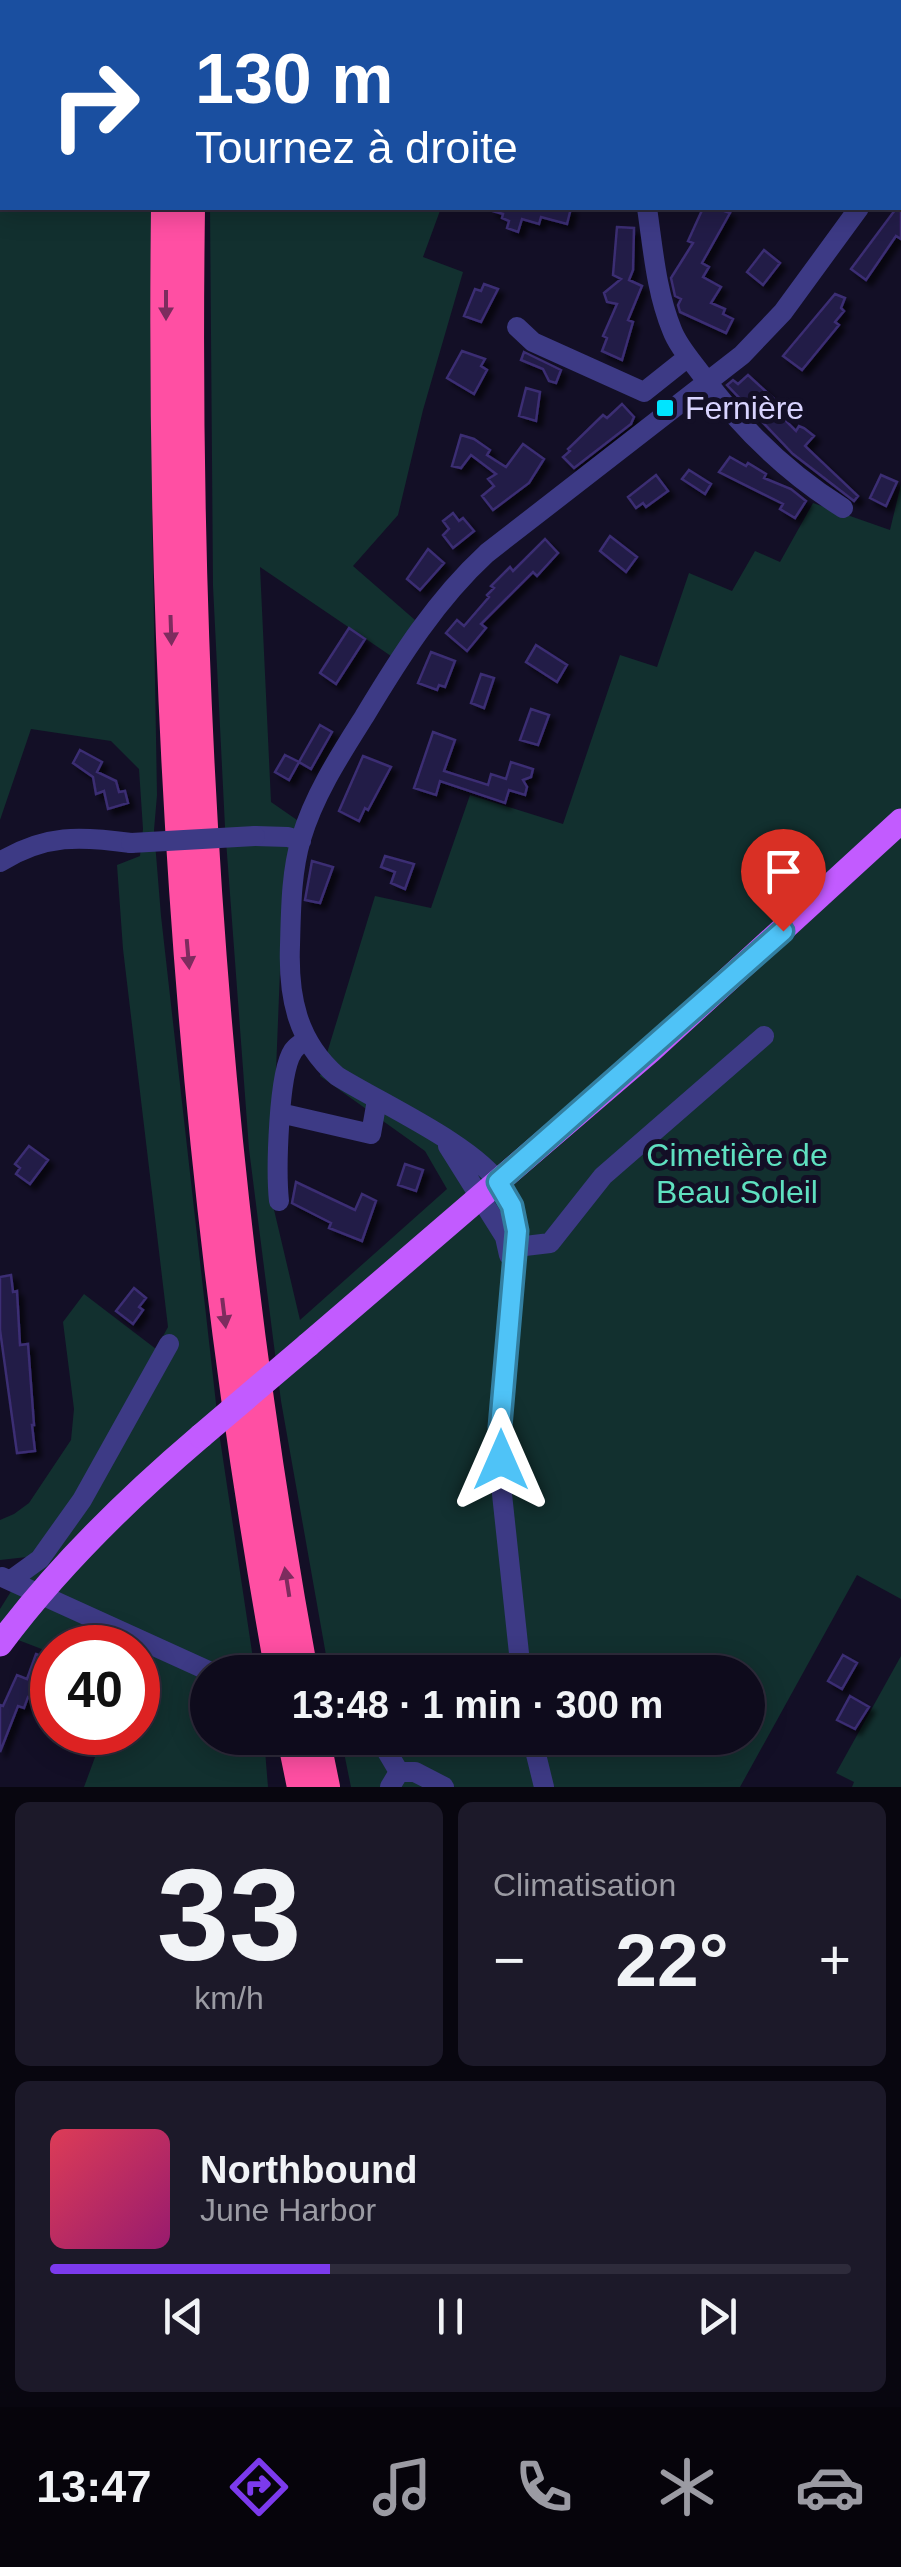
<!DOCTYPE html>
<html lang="fr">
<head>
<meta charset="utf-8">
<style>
	:root { --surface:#0e0b1c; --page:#1c1929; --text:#f1f3f6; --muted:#9b9ba3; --line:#2e2b3b; --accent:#7c3aed }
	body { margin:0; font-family:Helvetica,sans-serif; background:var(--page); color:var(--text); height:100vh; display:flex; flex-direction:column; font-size:38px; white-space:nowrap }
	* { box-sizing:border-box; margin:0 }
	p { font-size:32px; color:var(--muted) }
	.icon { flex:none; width:55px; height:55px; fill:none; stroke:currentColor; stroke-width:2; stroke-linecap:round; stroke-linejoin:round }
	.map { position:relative; height:1787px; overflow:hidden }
	.panel { display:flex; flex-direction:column; gap:15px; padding:15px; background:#08060f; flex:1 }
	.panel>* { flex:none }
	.hud { position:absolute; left:0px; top:0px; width:902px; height:210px; box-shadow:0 5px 25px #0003,0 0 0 2px var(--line); background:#1a4fa0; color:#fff; overflow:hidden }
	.speed { position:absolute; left:30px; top:1625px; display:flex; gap:20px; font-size:50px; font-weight:700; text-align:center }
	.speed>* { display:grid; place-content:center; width:130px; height:130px; border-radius:50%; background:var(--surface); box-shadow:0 5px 25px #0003,0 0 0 2px var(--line); line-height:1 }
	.speed .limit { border:15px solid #d22; background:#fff; color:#111 }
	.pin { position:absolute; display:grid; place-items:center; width:85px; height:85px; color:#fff; margin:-102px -42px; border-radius:50% 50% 50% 0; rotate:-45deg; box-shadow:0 0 10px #0007 }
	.pin .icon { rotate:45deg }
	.me { position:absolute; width:110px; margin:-55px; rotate:0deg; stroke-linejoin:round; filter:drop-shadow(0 0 8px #0008) }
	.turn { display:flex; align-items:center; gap:35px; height:210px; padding:0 30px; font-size:45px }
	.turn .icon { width:130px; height:130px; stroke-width:2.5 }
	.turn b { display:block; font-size:70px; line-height:85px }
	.big { font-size:75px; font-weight:800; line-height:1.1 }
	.panel .tile { flex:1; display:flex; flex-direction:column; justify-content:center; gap:15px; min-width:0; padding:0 35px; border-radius:15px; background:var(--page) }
	.panel .dial { align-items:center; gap:0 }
	.dial b { font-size:130px; line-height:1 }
	.song { display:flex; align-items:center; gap:30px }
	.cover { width:120px; height:120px; border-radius:15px; background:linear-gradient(135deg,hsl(350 70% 55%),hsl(320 70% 35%)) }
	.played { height:10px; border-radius:5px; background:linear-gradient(90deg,var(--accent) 35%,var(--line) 35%) }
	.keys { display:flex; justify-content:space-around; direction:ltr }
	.heat { display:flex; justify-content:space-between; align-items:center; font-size:55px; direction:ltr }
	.panel .tiles { flex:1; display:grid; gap:15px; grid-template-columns:1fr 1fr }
	.tile:last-child { grid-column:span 2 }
	.trip { position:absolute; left:190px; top:1655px; width:575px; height:100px; border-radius:50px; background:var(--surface); box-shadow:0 5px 25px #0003,0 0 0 2px var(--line); font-weight:800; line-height:100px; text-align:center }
	.dock { display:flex; height:160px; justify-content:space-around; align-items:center; background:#06040b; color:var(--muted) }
	.dock .icon { width:70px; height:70px }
	.dock .selected { color:var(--accent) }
	.dock b { font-size:45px; color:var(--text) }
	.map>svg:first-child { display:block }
	.green { fill:#12302f }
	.building { fill:#241b47; stroke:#3b2d73; stroke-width:2.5; filter:url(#shadow) }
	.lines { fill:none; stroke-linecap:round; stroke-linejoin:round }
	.minor { stroke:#3d3a85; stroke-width:20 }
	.major { stroke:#c25bff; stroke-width:25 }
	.highway { stroke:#ff4fa3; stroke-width:30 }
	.minor-bridge { stroke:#3d3a85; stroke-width:20 }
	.major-bridge { stroke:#c25bff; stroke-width:25 }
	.oneway { fill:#7d2c5e }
	.route-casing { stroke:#337fa1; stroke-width:25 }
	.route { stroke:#4fc3f7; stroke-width:18 }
	.poi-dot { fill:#00e5ff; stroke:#130f26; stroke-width:4 }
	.labels { text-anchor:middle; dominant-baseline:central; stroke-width:10; stroke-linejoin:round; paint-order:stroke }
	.poi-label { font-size:32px; fill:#d9d4ff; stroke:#130f26; text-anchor:start }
	.park-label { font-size:32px; fill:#5fe0c0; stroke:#130f26 }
</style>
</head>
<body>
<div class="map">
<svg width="901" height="1787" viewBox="0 0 901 1787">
	<defs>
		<filter id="shadow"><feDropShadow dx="5.5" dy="5.5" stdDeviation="2.5" flood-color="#0009"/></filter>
	</defs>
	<rect width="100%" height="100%" fill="#130f26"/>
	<path class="green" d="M0 19 2 208H153L152 507 157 795 154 830 161 916 220 1439 255 1672H208V1738H264L268 1787H84L104 1733 138 1732V1648H52V1653L0 1633V1609L37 1550 27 1557 0 1560V1520L14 1514 29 1503 71 1440 74 1409 63 1322 84 1294 156 1349 168 1327 123 949 117 865 140 856 143 829 139 769 111 741 31 729 0 820Z
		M210 208H441L423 257 463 272 423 410 398 515 353 566 415 620 391 656 260 567 271 802 297 820 283 895 271 1197 300 1320 447 1189 425 1151 320 1076 375 896 431 908 470 795 563 824 620 655 657 667 689 573 732 591 755 551 780 562 813 503 890 530 901 484V1599L857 1575 740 1787H351L341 1738H748V1672H329L281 1401 249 1149 225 827 213 586Z
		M901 1656V1787H852L854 1782 836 1773Z"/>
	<path class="building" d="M901 202V239L896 236 866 280 851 269Z
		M493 208H571L567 224 541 217 539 224 522 219 518 232 507 228 509 221 502 218 503 214 492 211Z
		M703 208H716L730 213 702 263 709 267 703 277 721 287 711 303 725 309 723 314 733 319 726 333 680 312 678 305 681 299 675 296 671 278 693 243 688 241Z
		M617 227 634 228 633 270 629 280 642 286 628 320 633 322 622 360 602 351 607 338 603 336 617 304 607 302 604 293 621 279 613 275Z
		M764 250 780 263 763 285 747 272Z
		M484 284 498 289 481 322 464 316 475 289 481 291Z
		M835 294 845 298 841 308 844 311 835 322 839 325 802 370 783 356Z
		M462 351 485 359 481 366 487 370 474 394 447 378Z
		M524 352 561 370 556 383 549 381 543 369 521 360Z
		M748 375 784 408 779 414 796 431 799 426 804 428 814 436 805 446 858 496 854 501 793 454 727 385 733 380 738 384Z
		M526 388 540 392 536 421 519 416Z
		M622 404 634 417 631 424 574 468 563 457 570 451 568 449 603 415 607 418Z
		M461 435 474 439 490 450 487 455 506 467 523 444 544 459 529 483 493 510 482 496 494 486 488 479 496 474 471 455 461 468 452 466Z
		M730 457 746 466 748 463 766 474 764 478 791 489 806 501 795 518 780 509 783 504 719 472Z
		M689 470 711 484 705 494 682 479Z
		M656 475 668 491 646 507 643 503 636 508 628 497Z
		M881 475 897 482 886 506 870 498Z
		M453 513 459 521 463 518 474 531 453 548 443 535 449 529 443 521Z
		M610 536 637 557 626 572 600 551Z
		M545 539 558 553 537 576 533 572 481 624 486 628 467 651 446 633 457 620 464 626 489 597 487 595 494 588 491 586 510 567 513 571Z
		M428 549 444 563 420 590 407 579Z
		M349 628 365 639 336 684 320 673Z
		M536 645 567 665 557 682 526 662Z
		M431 652 455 661 445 687 439 685 437 690 418 683Z
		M481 674 494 678 484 708 471 703Z
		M531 709 549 715 538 745 520 740Z
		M320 725 332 732 311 769 299 762Z
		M433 732 455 740 444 771 488 785 491 774 506 779 511 762 533 769 531 777 523 780 527 787 525 795 509 790 505 803 440 781 436 795 414 788Z
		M80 750 102 762 97 772 116 781 119 792 125 791 128 803 108 809 104 791 96 794 93 777 73 763Z
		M285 755 299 762 289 780 275 772Z
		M363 756 391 767 368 810 365 808 359 821 339 811Z
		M385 856 414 864 405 889 391 883 395 872 381 867Z
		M312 861 333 867 320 903 305 900Z
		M29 1146 48 1160 30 1184 16 1174 20 1168 15 1164Z
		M405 1164 423 1170 416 1191 398 1185Z
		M296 1182 355 1210 362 1194 376 1201 362 1241 329 1228 331 1223 292 1203Z
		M11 1275 13 1292 17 1291 20 1345 28 1344 34 1425H32L35 1451 17 1453 0 1330V1277Z
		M134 1288 146 1298 139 1307 143 1310 133 1324 116 1311Z
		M36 1654 52 1660V1689L49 1688 44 1703 28 1697 24 1708 18 1706 0 1752V1705L3 1706 17 1675 27 1679Z
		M843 1655 857 1663 842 1689 828 1681Z
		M850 1696 869 1707 855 1729 837 1720Z"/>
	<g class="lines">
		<path class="minor" d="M580 0 591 2
			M900 122 901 123
			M900 157 901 156
			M647 208C653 248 656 291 672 330 678 346 691 360 702 375 740 427 787 473 843 508
			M517 327 533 342 644 392 688 357
			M255 836 288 837 301 841
			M0 862C45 834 81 836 131 843
			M280 1113 371 1134 377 1100
			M448 1146 505 1237 509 1255
			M279 1201C276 1172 278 1073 293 1051 296 1046 301 1044 305 1040
			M508 1248 550 1243 603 1176 764 1036
			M2 1577 211 1672
			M11 1580 40 1559 82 1500 169 1344
			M521 1672 502 1494 501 1427 517 1231C513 1215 511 1200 501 1186 474 1145 382 1104 337 1076 297 1041 288 997 290 945 291 910 291 873 301 839 314 795 340 755 364 717 400 657 436 600 487 553L742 355 783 312 859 208
			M379 1738 399 1772
			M532 1738 544 1787
			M390 1787 399 1772H415L444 1787"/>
		<path class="major" d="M308 1345 650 1051 901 821
			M0 1644C58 1566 127 1499 201 1436"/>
		<path class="highway" d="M170 2V0
			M204 2V0
			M166 208C160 698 192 1189 280 1672
			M190 208C183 698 214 1189 303 1672
			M292 1738 302 1787
			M315 1738 325 1787"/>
		<path class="minor-bridge" d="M131 843 255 836"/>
		<path class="major-bridge" d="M201 1436 308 1345"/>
	</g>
	<defs><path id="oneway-solid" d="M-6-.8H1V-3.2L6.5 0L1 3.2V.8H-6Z" transform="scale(2.5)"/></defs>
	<g class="oneway">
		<use href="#oneway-solid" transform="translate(166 305) rotate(90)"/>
		<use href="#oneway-solid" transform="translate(171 630) rotate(88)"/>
		<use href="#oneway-solid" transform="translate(188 954) rotate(85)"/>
		<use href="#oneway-solid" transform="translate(224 1313) rotate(83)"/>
		<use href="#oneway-solid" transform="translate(287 1582) rotate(-99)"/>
	</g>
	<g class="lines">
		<defs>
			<path id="route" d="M501 1460 500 1427 517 1231 512 1206 498 1182 783 931"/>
		</defs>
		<use href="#route" class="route-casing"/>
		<use href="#route" class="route"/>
	</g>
	<rect class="poi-dot" x="655" y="398" width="20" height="20" rx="5"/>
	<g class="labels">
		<g class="poi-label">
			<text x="685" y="408">Fernière</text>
		</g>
		<g class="park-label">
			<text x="737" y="1155">Cimetière de<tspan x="737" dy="37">Beau Soleil</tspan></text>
		</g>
	</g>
</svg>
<div class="speed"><div class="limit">40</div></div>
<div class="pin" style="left:783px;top:931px;background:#d93025"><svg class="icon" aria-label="arrive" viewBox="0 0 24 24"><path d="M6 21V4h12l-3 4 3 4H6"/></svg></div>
<svg class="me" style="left:501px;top:1460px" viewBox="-20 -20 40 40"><path d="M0-17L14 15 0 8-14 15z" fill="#4fc3f7" stroke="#fff" stroke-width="4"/></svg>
<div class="trip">13:48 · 1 min · 300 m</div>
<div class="hud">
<div class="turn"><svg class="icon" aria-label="right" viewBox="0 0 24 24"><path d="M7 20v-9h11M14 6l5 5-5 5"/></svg><div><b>130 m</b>Tournez à droite</div></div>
</div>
</div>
<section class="panel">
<div class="tiles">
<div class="tile dial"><b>33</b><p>km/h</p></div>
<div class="tile"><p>Climatisation</p>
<div class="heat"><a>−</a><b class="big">22°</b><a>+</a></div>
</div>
<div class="tile">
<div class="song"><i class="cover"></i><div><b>Northbound</b><p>June Harbor</p></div></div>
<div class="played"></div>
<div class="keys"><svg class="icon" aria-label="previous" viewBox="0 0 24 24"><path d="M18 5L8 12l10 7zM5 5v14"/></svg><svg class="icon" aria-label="pause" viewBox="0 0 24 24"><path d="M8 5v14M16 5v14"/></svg><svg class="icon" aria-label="next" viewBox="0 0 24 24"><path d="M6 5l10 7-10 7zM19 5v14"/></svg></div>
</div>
</div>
</section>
<nav class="dock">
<b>13:47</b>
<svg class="icon selected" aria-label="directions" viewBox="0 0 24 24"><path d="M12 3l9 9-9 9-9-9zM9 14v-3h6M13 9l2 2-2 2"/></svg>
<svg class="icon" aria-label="music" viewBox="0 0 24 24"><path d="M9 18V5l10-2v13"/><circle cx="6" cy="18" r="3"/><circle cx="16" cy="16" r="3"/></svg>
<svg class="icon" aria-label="phone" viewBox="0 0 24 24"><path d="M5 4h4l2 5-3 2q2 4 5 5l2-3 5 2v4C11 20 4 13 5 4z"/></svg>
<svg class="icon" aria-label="climate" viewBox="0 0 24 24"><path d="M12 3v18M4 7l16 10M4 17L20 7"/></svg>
<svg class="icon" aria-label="car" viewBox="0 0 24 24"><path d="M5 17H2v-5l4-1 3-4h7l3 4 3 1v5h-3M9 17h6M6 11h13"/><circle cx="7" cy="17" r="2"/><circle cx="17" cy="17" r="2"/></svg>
</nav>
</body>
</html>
